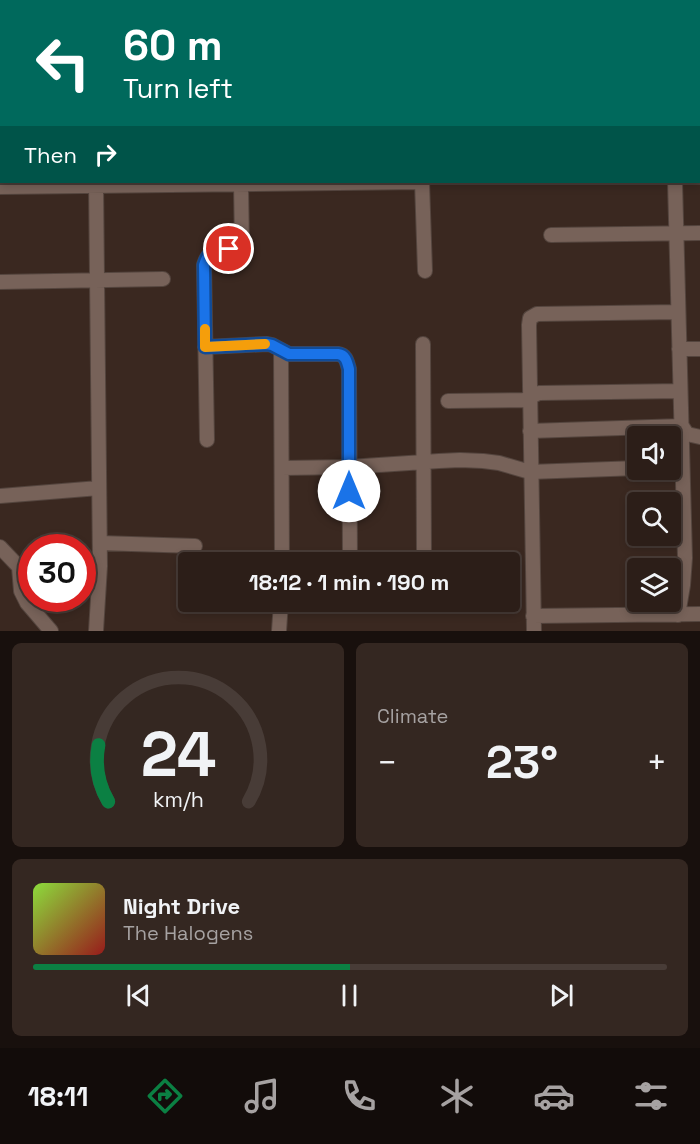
<!DOCTYPE html>
<html lang="en">
<head>
<meta charset="utf-8">
<style>
	:root { --surface:#2c1e18; --page:#342721; --text:#f1f3f6; --muted:#a6a2a2; --line:#483c37; --accent:#0b8043 }
	body { margin:0; font-family:"Space Grotesk",sans-serif; background:var(--page); color:var(--text); height:100vh; display:flex; flex-direction:column; font-size:22px; white-space:nowrap }
	* { box-sizing:border-box; margin:0 }
	p { font-size:20px; color:var(--muted) }
	.icon { flex:none; width:33px; height:33px; fill:none; stroke:currentColor; stroke-width:2; stroke-linecap:round; stroke-linejoin:round }
	.map { position:relative; height:631px; overflow:hidden }
	.panel { display:flex; flex-direction:column; gap:12px; padding:12px; background:#18100d; flex:1 }
	.panel>* { flex:none }
	.hud { position:absolute; left:0px; top:0px; width:700px; height:183px; box-shadow:0 3px 9px #0003,0 0 0 2px var(--line); background:#00695c; color:#fff; overflow:hidden }
	.fabs { position:absolute; left:627px; top:426px; display:grid; gap:12px }
	.fabs a { display:grid; place-items:center; width:54px; height:54px; border-radius:6px; background:var(--surface); box-shadow:0 3px 9px #0003,0 0 0 2px var(--line); font-size:30px }
	.speed { position:absolute; left:18px; top:534px; display:flex; gap:12px; font-size:30px; font-weight:700; text-align:center }
	.speed>* { display:grid; place-content:center; width:78px; height:78px; border-radius:50%; background:var(--surface); box-shadow:0 3px 9px #0003,0 0 0 2px var(--line); line-height:1 }
	.speed .limit { border:9px solid #d22; background:#fff; color:#111 }
	.pin { position:absolute; display:grid; place-items:center; width:51px; height:51px; color:#fff; margin:-26px; border:3px solid #fff; border-radius:50%; box-shadow:0 2px 6px #0007 }
	.me { position:absolute; width:66px; margin:-33px; rotate:0deg; stroke-linejoin:round; filter:drop-shadow(0 0 4px #0008) }
	.turn { display:flex; align-items:center; gap:21px; height:126px; padding:0 24px; font-size:27px }
	.turn .icon { width:78px; height:78px; stroke-width:2.5 }
	.turn b { display:block; font-size:42px; line-height:51px }
	.then { display:flex; align-items:center; height:57px; padding:0 24px; background:#0003; gap:12px; font-size:22px }
	.big { font-size:45px; font-weight:800; line-height:1.1 }
	.panel .widget { flex:1; display:flex; flex-direction:column; justify-content:center; gap:9px; min-width:0; padding:0 21px; border-radius:9px; background:var(--page) }
	.panel .dial { align-items:center; gap:0 }
	.dial svg { height:156px; overflow:visible; fill:none; stroke:var(--line); stroke-width:7; stroke-linecap:round; text-anchor:middle }
	.dial text { fill:var(--text); stroke:none }
	.song { display:flex; align-items:center; gap:18px }
	.cover { width:72px; height:72px; border-radius:9px; background:linear-gradient(135deg,hsl(90 70% 55%),hsl(0 70% 35%)) }
	.played { height:6px; border-radius:3px; background:linear-gradient(90deg,var(--accent) 50%,var(--line) 50%) }
	.keys { display:flex; justify-content:space-around; direction:ltr }
	.heat { display:flex; justify-content:space-between; align-items:center; font-size:33px; direction:ltr }
	.panel .tiles { flex:1; display:grid; gap:12px; grid-template-columns:1fr 1fr }
	.widget:last-child { grid-column:span 2 }
	.trip { position:absolute; left:178px; top:552px; width:342px; height:60px; border-radius:6px; background:var(--surface); box-shadow:0 3px 9px #0003,0 0 0 2px var(--line); font-weight:800; line-height:60px; text-align:center }
	.dock { display:flex; height:96px; justify-content:space-around; align-items:center; background:#120c0a; color:var(--muted) }
	.dock .icon { width:42px; height:42px }
	.dock .active { color:var(--accent) }
	.dock b { font-size:27px; color:var(--text) }
	.map>svg:first-child { display:block }
	.lines { fill:none; stroke-linecap:round; stroke-linejoin:round }
	.street-casing { stroke:#54453e; stroke-width:16 }
	.street { stroke:#776259; stroke-width:14 }
	.route-casing { stroke:#114b97; stroke-width:15 }
	.route { stroke:#1a73e8; stroke-width:10 }
	.slow { stroke:#f59e0b; stroke-width:10 }
</style>
</head>
<body>
<div class="map">
<svg width="700" height="631" viewBox="0 0 700 631">
	<rect width="100%" height="100%" fill="#3a2820"/>
	<g class="lines">
		<defs>
			<path id="street" d="M94 0V2
				M277 0V2
				M352 0V2
				M419 0V2
				M489 0V2
				M565 0V2
				M674 0V2
				M0 101H2
				M96 182 100 566 96 631
				M422 182 425 271
				M675 182 685 558 683 585 678 615
				M0 187 422 182
				M551 235 700 233
				M0 282 163 279
				M423 344 424 556
				M205 347 267 344 272 345 289 354H338C346 355 347 362 349 369L350 562
				M679 349H700
				M281 350 282 562
				M448 401 524 400 539 393 680 391
				M530 431 682 426 687 434 700 437
				M207 440 204 265C211 242 225 252 242 247L241 184
				M282 468 349 467 439 461 460 460 483 461 499 463 530 472 638 468
				M0 496 99 488
				M100 543 195 546
				M0 547 19 567 21 591 27 603 51 631
				M533 616 700 614
				M279 631 281 602
				M534 631 529 325 530 318 537 314 678 312"/>
		</defs>
		<use href="#street" class="street-casing"/>
		<use href="#street" class="street"/>
	</g>
	<g class="lines">
		<defs>
			<path id="route" d="M229 249C215 249 208 251 204 265L205 347 267 344 272 345 289 354H338C346 355 347 362 349 369V491"/>
		</defs>
		<use href="#route" class="route-casing"/>
		<use href="#route" class="route"/>
		<path class="slow" d="M205 329V347L265 344"/>
	</g>
</svg>
<div class="fabs">
<a><svg class="icon" aria-label="sound" viewBox="0 0 24 24"><path d="M4 9h4l5-4v14l-5-4H4zM17 9q2 3 0 6"/></svg></a>
<a><svg class="icon" aria-label="search" viewBox="0 0 24 24"><circle cx="10" cy="10" r="6"/><path d="M15 15l6 6"/></svg></a>
<a><svg class="icon" aria-label="layers" viewBox="0 0 24 24"><path d="M12 4l9 5-9 5-9-5zM3 14l9 5 9-5"/></svg></a>
</div>
<div class="speed"><div class="limit">30</div></div>
<div class="pin" style="left:229px;top:249px;background:#d93025"><svg class="icon" aria-label="arrive" viewBox="0 0 24 24"><path d="M6 21V4h12l-3 4 3 4H6"/></svg></div>
<svg class="me" style="left:349px;top:491px" viewBox="-20 -20 40 40"><circle r="19" fill="#fff"/><path d="M0-13L10 11 0 6-10 11z" fill="#1a73e8"/></svg>
<div class="trip">18:12 · 1 min · 190 m</div>
<div class="hud">
<div class="turn"><svg class="icon" aria-label="left" viewBox="0 0 24 24"><path d="M17 20v-9H6M10 6l-5 5 5 5"/></svg><div><b>60 m</b>Turn left</div></div>
<div class="then">Then<svg class="icon" aria-label="right" viewBox="0 0 24 24"><path d="M7 20v-9h11M14 6l5 5-5 5"/></svg></div>
</div>
</div>
<section class="panel">
<div class="tiles">
<div class="widget dial"><svg viewBox="0 0 100 80">
<path d="M14 69A42 42 0 1 1 86 69"/>
<path d="M14 69A42 42 0 0 1 9 40" stroke="#0b8043"/>
<text x="50" y="56" font-size="32" font-weight="700">24</text>
<text x="50" y="72" font-size="11">km/h</text>
</svg></div>
<div class="widget"><p>Climate</p>
<div class="heat"><a>−</a><b class="big">23°</b><a>+</a></div>
</div>
<div class="widget">
<div class="song"><i class="cover"></i><div><b>Night Drive</b><p>The Halogens</p></div></div>
<div class="played"></div>
<div class="keys"><svg class="icon" aria-label="previous" viewBox="0 0 24 24"><path d="M18 5L8 12l10 7zM5 5v14"/></svg><svg class="icon" aria-label="pause" viewBox="0 0 24 24"><path d="M8 5v14M16 5v14"/></svg><svg class="icon" aria-label="next" viewBox="0 0 24 24"><path d="M6 5l10 7-10 7zM19 5v14"/></svg></div>
</div>
</div>
</section>
<nav class="dock">
<b>18:11</b>
<svg class="icon active" aria-label="directions" viewBox="0 0 24 24"><path d="M12 3l9 9-9 9-9-9zM9 14v-3h6M13 9l2 2-2 2"/></svg>
<svg class="icon" aria-label="music" viewBox="0 0 24 24"><path d="M9 18V5l10-2v13"/><circle cx="6" cy="18" r="3"/><circle cx="16" cy="16" r="3"/></svg>
<svg class="icon" aria-label="phone" viewBox="0 0 24 24"><path d="M5 4h4l2 5-3 2q2 4 5 5l2-3 5 2v4C11 20 4 13 5 4z"/></svg>
<svg class="icon" aria-label="climate" viewBox="0 0 24 24"><path d="M12 3v18M4 7l16 10M4 17L20 7"/></svg>
<svg class="icon" aria-label="car" viewBox="0 0 24 24"><path d="M5 17H2v-5l4-1 3-4h7l3 4 3 1v5h-3M9 17h6M6 11h13"/><circle cx="7" cy="17" r="2"/><circle cx="17" cy="17" r="2"/></svg>
<svg class="icon" aria-label="filters" viewBox="0 0 24 24"><path d="M4 7h16M4 17h16"/><circle cx="9" cy="7" r="2"/><circle cx="15" cy="17" r="2"/></svg>
</nav>
</body>
</html>
